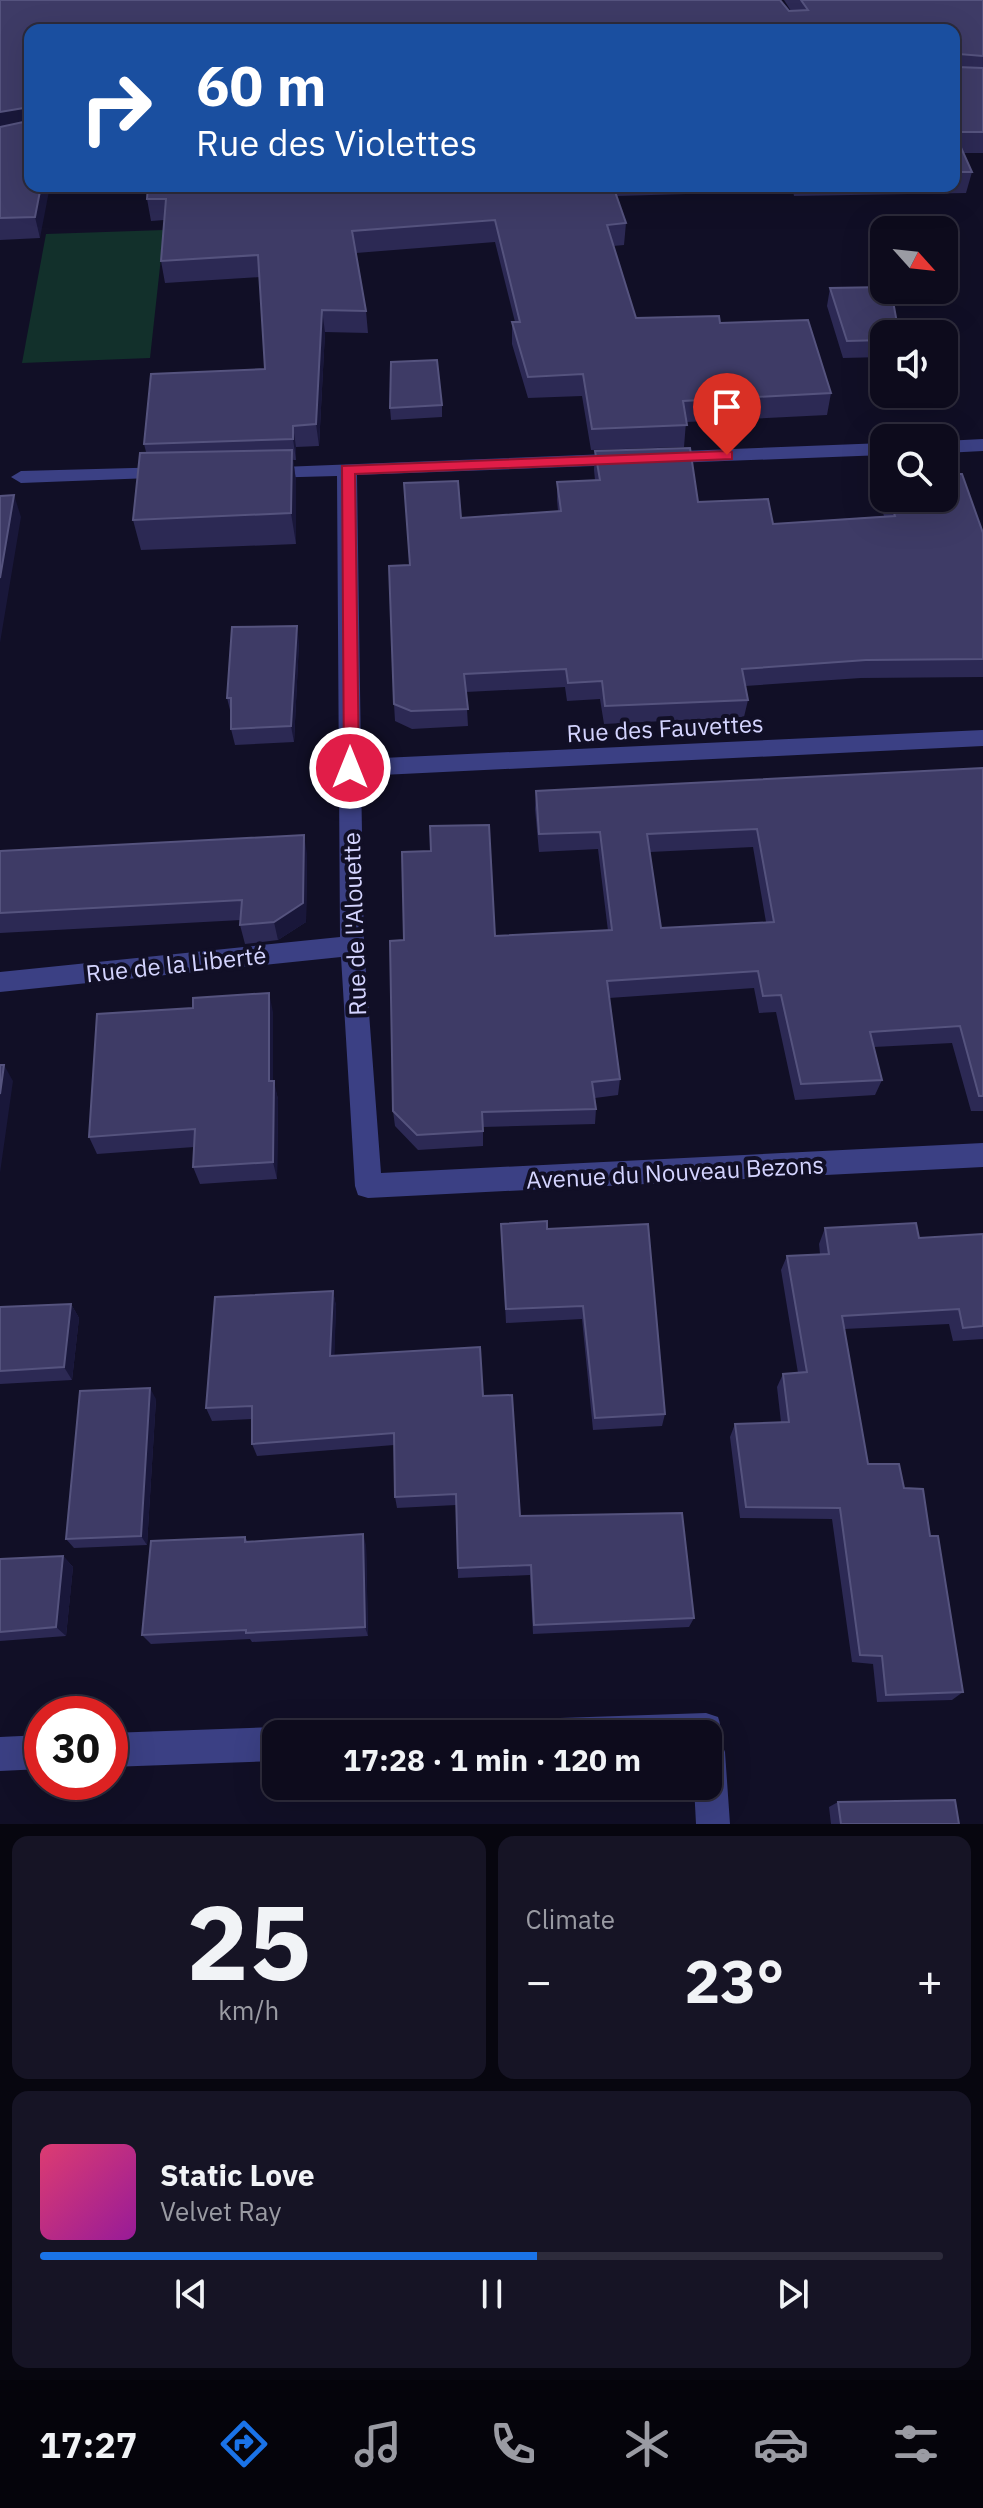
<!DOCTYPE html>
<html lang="en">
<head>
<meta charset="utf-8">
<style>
	:root { --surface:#0d0b1c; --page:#161425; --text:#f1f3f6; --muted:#9a9ba3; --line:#2d2b3b; --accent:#1a73e8 }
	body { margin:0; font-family:"IBM Plex Sans",sans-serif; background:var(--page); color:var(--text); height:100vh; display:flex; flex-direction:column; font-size:30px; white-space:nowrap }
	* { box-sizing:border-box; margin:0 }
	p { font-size:26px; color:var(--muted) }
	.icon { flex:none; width:44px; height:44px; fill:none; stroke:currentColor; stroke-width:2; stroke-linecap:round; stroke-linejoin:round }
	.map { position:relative; height:1824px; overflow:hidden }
	.sheet { display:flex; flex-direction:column; gap:12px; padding:12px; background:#07060f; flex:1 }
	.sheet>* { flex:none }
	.top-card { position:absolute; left:24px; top:24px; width:936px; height:168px; border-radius:16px; box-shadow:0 8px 32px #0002,0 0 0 2px var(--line); background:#1a4fa0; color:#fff; overflow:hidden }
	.needle { width:52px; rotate:117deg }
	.fabs { position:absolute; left:870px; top:216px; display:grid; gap:16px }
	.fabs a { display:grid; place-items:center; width:88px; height:88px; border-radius:16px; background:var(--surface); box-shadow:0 8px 32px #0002,0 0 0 2px var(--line); font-size:40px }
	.speed { position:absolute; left:24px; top:1696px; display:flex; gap:16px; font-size:40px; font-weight:700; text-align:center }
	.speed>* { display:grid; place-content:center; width:104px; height:104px; border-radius:50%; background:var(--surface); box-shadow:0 8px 32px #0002,0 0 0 2px var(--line); line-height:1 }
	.speed .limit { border:12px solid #d22; background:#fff; color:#111 }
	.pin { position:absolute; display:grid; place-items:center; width:68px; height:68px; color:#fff; margin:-82px -34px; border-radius:50% 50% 50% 0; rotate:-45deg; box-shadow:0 0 8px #0007 }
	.pin .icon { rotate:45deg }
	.me { position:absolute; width:88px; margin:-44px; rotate:0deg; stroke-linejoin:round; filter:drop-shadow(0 0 6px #0008) }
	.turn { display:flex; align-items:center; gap:28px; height:168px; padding:0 40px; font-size:36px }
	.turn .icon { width:104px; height:104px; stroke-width:2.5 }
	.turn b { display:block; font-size:56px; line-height:68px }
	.big { font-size:60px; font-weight:700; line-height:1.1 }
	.sheet .tile { flex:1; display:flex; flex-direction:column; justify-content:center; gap:12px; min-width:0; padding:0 28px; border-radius:16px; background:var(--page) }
	.sheet .dial { align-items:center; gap:0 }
	.dial b { font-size:104px; line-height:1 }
	.song { display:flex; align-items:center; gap:24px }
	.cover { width:96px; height:96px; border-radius:12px; background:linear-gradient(135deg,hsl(340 70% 55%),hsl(300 70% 35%)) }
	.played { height:8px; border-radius:4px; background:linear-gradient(90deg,var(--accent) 55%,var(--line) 55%) }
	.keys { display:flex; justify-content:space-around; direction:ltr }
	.heat { display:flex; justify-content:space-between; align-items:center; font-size:44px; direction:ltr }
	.sheet .tiles { flex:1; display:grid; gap:12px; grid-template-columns:1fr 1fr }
	.tile:last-child { grid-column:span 2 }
	.trip { position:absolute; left:262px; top:1720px; width:460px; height:80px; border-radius:16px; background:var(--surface); box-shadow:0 8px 32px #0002,0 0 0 2px var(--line); font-weight:700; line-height:80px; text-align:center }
	.dock { display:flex; height:128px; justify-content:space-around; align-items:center; background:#05040b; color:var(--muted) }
	.dock .icon { width:56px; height:56px }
	.dock .selected { color:var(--accent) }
	.dock b { font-size:36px; color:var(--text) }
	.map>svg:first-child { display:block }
	.green { fill:#12302b }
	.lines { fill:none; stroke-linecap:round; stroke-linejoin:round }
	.minor { fill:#3b4084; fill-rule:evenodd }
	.wall { fill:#2c2954; fill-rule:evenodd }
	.shaded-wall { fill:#19173a }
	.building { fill:#3e3b66; stroke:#55537e; stroke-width:2; fill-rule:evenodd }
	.route { fill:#e11d48; stroke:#92132f; stroke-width:2 }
	.labels { text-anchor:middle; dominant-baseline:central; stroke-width:8; stroke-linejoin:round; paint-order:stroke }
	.street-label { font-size:24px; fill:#d4d4ff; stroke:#110f26 }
</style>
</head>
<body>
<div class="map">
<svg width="983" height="1824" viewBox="0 0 983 1824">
	<rect width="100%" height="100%" fill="#110f26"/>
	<path class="green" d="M164 230 150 358 22 363 46 234Z"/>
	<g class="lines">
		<path class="minor" d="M983 439V451L944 453V441Z
			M884 443V455L357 475 361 759 983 730V746L361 776 364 946 381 1173 983 1143V1167L368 1198 358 1195 355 1186 341 957 0 992V972L340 937 337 476 263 478 253 472 256 468Z
			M170 467 177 469 180 473 177 477 21 483 11 477 21 471Z
			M706 1713 718 1717C723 1730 719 1740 725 1752L730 1824H696L694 1786H708V1734H544L548 1722 560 1718Z
			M276 1727 288 1734H276V1761L110 1767V1733Z
			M42 1735V1769L0 1771V1737Z"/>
	</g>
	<path class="wall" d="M0 0 789 11H791L784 0H983V153H963L972 172 966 193 794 196 793 191 617 196 626 223 624 245 613 246 636 318 720 323 831 393 827 415 686 422 684 447 591 450 582 396 528 398 512 344V322H515L495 242 356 253 366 311 368 333 325 332 319 446 296 447V460H293L296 481V544L141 550 133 520 146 452 144 444 265 369 260 277 165 283 161 261 164 220 151 221 147 199 148 186H954V30H30L40 238 0 240Z
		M830 288 884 334V357L843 358 827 306Z
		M442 405V417L391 420 390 408Z
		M595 451 698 502 773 524 884 516 877 495 882 477H884V498H944L983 533V677L861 678 745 686 748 700 744 717 604 724 600 699 567 701 565 687 466 692 468 726 412 729 395 721 394 704 410 565 461 518 558 511 557 500V482L595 480 594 470Z
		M299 642 294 742 235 745 231 729V714L227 698Z
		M983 768V1111H971L952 1043 874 1047 882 1080 875 1095 795 1100 776 1012 759 1013 754 988 609 998 620 1079 618 1095 595 1098 596 1109 595 1124 483 1127V1146L418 1150 395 1126 393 1111 495 936 608 931 598 849 539 852 535 809 536 791ZM753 847 766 922 661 928 650 852Z
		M0 851 307 854 306 922 278 940 245 944 240 925 241 920 0 933Z
		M273 1012V1081L278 1099 277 1179 200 1184 193 1167 194 1147 97 1154 89 1137Z
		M501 1224 547 1229 665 1414 662 1426 593 1430 582 1319 506 1323Z
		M825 1228 919 1238 983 1234V1339L953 1341 949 1324 844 1329 868 1464 904 1488 930 1536 963 1692 952 1700 877 1702 873 1664 852 1662 832 1519 740 1518 730 1437 735 1424 781 1422 777 1387 783 1374 798 1373 781 1270 787 1256 820 1254 819 1244Z
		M333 1291 336 1306 334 1356 483 1396 520 1516 694 1618 689 1627 533 1634 530 1575 458 1578 456 1505 397 1508 395 1497 394 1445 257 1456 252 1444V1419L212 1421 206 1408Z
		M71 1304 79 1318 72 1380 0 1384V1307Z
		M156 1399 147 1545 74 1548 66 1539Z
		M245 1537 248 1542 366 1545 368 1636 252 1642 250 1639 151 1644 142 1635Z
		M63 1556 73 1567 66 1636 0 1641V1559Z
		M838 1802 959 1824H831L829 1807Z"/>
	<path class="shaded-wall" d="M24 108 30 129 0 134V112Z
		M41 186H50L40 238 35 217Z
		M322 310 325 332 319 446 316 424Z
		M293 426 296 447V460L293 439Z
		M292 450 296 481V544L291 513Z
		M14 495 21 517 0 643V578Z
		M297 626 299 642 294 742 291 726Z
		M304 835 307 854 306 922 278 940 274 922Z
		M269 993 273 1012V1099L269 1081Z
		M4 1065 13 1081 0 1173V1094Z
		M274 1081 278 1099 277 1179 273 1162Z
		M333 1291 336 1306 334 1370 330 1356Z
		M71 1304 79 1318 72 1380 64 1367Z
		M150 1388 156 1399 147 1545 141 1536Z
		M363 1534 366 1545 368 1636 365 1627Z
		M63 1556 73 1567 66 1636 56 1627Z"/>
	<path class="building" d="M0 0H780L789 11 808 10 801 0H983V56L959 54 957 67 983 68V132H954L972 172H954V30H30V186H41L35 217 0 218V127L28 121 24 108 0 112Z
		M148 186H613L626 223 607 225 636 318 719 316 720 323 808 320 831 393 683 401 687 425 592 429 583 374 528 377 512 322H520L495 220 352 231 366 311 322 310 316 424 293 426V439L144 444 151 374 265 369 258 255 161 261 166 199H147Z
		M884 287V290H891L899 334H884V340L847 341 830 288Z
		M437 360 442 405 390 408 391 362Z
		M690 448 698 502 768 499 773 524 895 516 889 498H944V474H962L983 533V659L866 660 742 669 748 700 605 706 602 681 568 683 566 669 464 674 468 709 411 711 394 704 389 566 410 565 404 483 458 481 461 518 561 511 557 482 600 480 595 451Z
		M292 450 291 513 133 520 140 453Z
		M14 495 0 578V496Z
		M297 626 291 726 231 729V698H227L232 627Z
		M983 768V1096H979L960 1026 870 1032 882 1080 801 1084 781 995 763 996 758 971 607 981 620 1079 592 1082 596 1109 482 1112 483 1131 417 1135 393 1111 390 941 404 940 402 852 431 851 430 826 489 825 495 936 612 930 600 832 539 834 536 791ZM757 829 774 922 661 928 647 834Z
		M304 835 303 903 274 922 240 925 242 900 0 913V851Z
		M269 993V1081H274L273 1162 193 1167 195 1129 89 1137 97 1014 193 1008V998Z
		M0 1065H4L0 1094Z
		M547 1221V1229L648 1224 665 1414 595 1418 583 1306 506 1309 501 1224Z
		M916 1223 919 1238 983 1234V1326L963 1328 959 1309 842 1316 868 1464H899L904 1488 923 1489 930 1536H938L963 1692 886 1695 882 1656 860 1655 840 1508 746 1507 735 1424 789 1422 783 1374 807 1372 787 1256 829 1254 825 1228Z
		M333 1291 330 1356 480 1347 483 1396 512 1395 520 1516 682 1513 694 1618 534 1625 531 1565 458 1568 456 1494 395 1497 394 1433 252 1444V1406L206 1408 215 1297Z
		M71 1304 64 1367 0 1371V1307Z
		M150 1388 141 1536 66 1539 80 1391Z
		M363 1534 365 1627 246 1633V1630L142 1635 151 1541 245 1537V1542Z
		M63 1556 56 1627 0 1632V1559Z
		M955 1800 959 1824H841L838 1802Z"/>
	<path class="route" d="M727 451 732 452V459L355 474 359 768 356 773H344L342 466Z"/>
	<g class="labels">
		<g class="street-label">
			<text transform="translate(665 728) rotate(-3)">Rue des Fauvettes</text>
			<text transform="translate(354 924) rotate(-92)">Rue de l'Alouette</text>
			<text transform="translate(176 964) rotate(-6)">Rue de la Liberté</text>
			<text transform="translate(675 1172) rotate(-3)">Avenue du Nouveau Bezons</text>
		</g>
	</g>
</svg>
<div class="fabs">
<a><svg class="needle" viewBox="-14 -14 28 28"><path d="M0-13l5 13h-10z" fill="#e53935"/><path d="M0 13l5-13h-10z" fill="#9a9ba3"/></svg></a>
<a><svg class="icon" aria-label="sound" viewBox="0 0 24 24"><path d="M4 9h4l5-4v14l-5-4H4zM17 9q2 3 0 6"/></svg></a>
<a><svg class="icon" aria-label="search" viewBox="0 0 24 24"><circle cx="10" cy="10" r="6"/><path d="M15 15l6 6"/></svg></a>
</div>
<div class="speed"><div class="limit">30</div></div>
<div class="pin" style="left:727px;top:455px;background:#d93025"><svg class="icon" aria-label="arrive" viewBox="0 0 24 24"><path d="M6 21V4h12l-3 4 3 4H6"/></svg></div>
<svg class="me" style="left:350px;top:768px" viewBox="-20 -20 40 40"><circle r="17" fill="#e11d48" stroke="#fff" stroke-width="3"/><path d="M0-11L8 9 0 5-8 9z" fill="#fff"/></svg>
<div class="trip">17:28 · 1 min · 120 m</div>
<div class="top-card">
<div class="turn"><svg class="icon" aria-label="right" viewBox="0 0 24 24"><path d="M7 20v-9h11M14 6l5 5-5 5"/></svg><div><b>60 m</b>Rue des Violettes</div></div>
</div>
</div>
<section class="sheet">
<div class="tiles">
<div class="tile dial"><b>25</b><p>km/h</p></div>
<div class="tile"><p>Climate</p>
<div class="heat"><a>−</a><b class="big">23°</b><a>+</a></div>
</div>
<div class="tile">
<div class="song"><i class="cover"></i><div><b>Static Love</b><p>Velvet Ray</p></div></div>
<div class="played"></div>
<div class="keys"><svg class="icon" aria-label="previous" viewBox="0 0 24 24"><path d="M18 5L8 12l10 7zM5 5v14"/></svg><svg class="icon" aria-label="pause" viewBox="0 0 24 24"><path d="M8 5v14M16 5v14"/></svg><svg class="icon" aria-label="next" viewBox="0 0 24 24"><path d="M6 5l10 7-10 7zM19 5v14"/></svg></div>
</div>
</div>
</section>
<nav class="dock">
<b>17:27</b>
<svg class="icon selected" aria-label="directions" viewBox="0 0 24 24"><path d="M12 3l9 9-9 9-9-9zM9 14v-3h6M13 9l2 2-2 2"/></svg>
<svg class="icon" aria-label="music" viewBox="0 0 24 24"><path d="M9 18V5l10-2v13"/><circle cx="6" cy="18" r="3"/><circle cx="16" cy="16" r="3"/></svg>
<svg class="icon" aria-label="phone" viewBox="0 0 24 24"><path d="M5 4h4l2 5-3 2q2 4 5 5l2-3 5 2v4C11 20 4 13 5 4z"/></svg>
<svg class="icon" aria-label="climate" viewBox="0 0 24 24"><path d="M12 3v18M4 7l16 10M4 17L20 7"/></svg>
<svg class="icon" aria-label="car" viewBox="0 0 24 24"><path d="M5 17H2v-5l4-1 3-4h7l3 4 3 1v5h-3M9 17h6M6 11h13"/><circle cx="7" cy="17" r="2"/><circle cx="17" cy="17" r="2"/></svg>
<svg class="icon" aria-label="filters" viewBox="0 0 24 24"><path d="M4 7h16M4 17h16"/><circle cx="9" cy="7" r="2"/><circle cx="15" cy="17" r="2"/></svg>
</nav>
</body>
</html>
